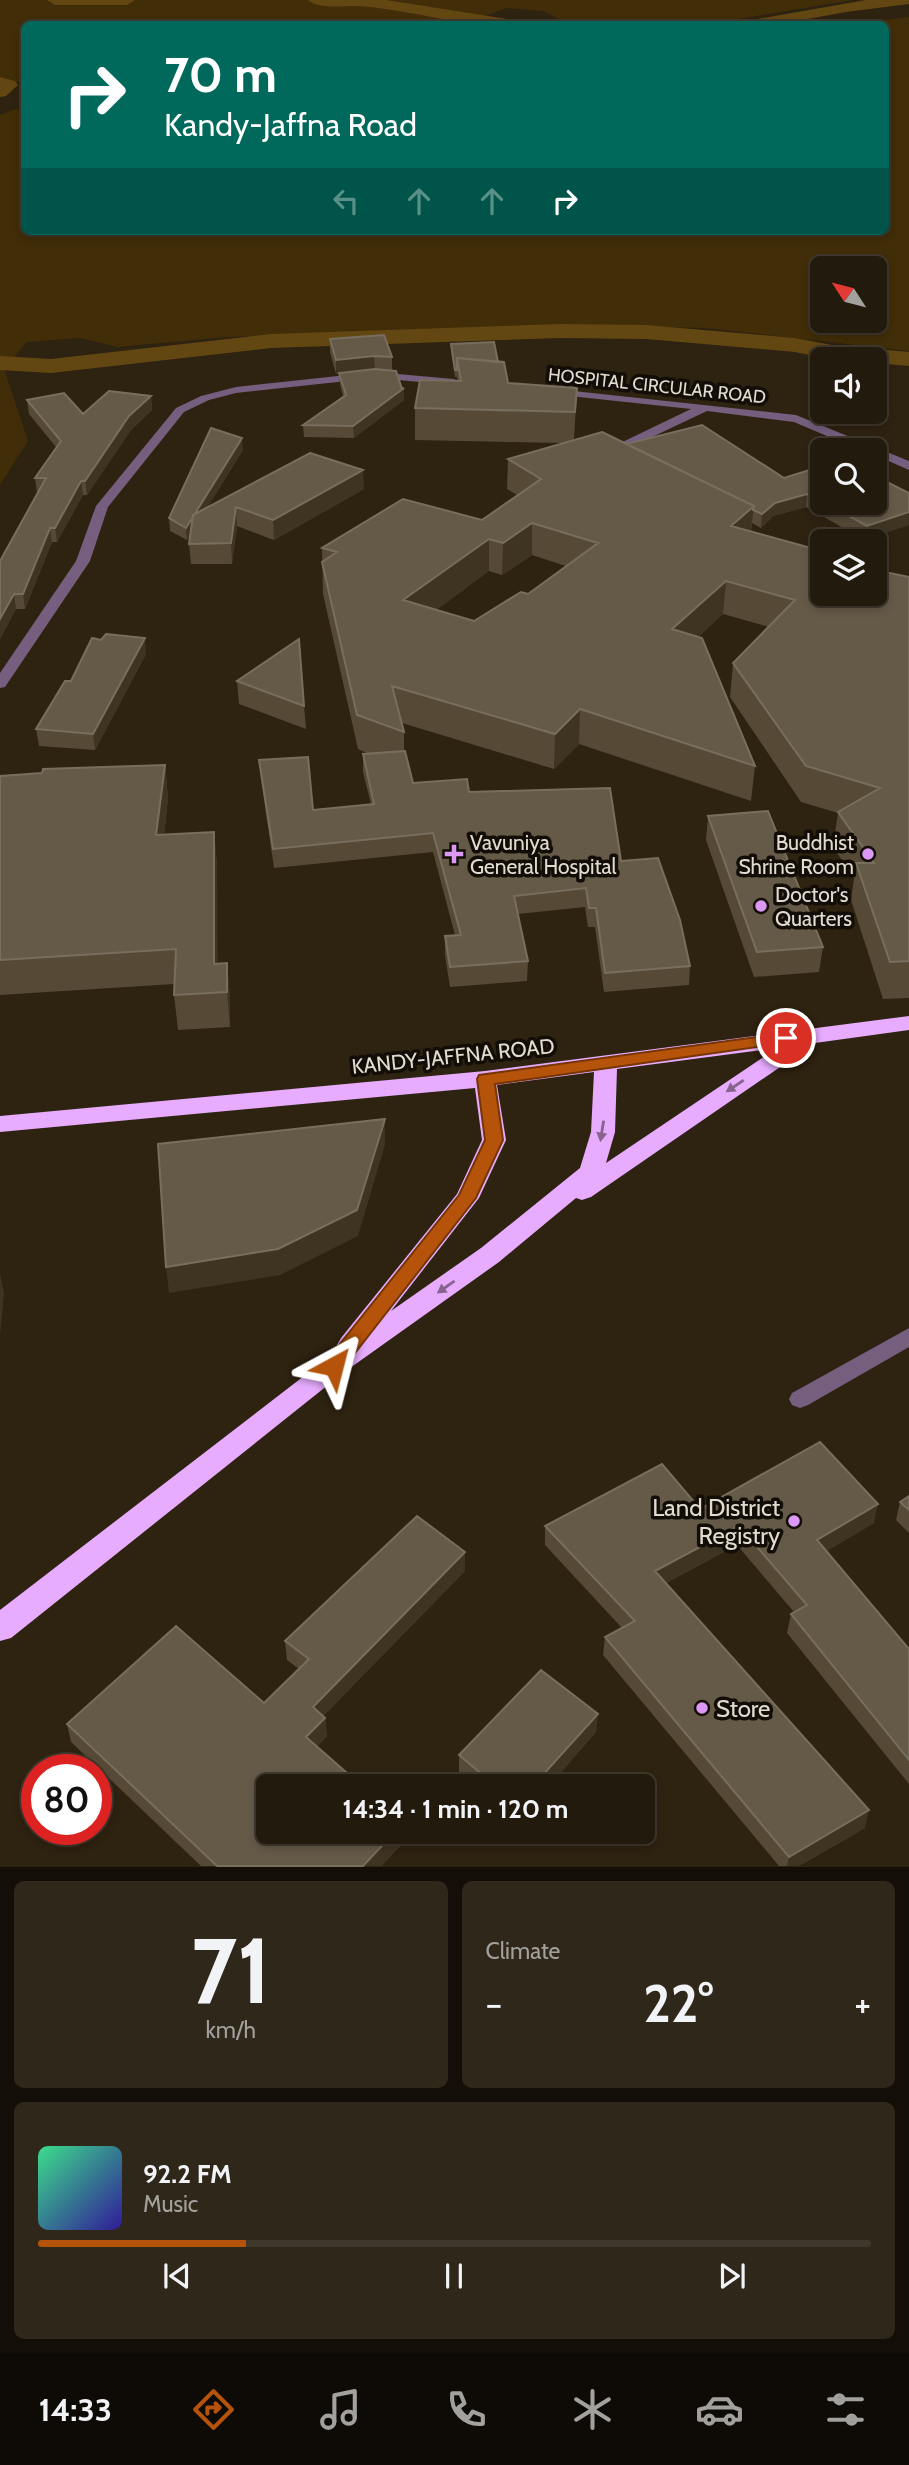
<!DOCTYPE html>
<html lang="en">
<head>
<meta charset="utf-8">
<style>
	:root { --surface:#221a0c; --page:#2e271a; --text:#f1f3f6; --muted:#a2a19d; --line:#3f382d; --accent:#b45309 }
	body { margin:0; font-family:Cabin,sans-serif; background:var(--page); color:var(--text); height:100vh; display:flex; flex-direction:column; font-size:26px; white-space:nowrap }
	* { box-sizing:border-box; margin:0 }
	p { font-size:23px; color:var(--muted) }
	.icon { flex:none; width:38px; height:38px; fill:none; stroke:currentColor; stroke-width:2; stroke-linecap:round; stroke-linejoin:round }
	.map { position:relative; height:1867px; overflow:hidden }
	.drawer { display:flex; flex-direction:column; gap:14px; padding:14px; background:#130e07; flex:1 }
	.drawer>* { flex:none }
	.hud { position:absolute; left:21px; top:21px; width:868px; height:214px; border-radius:10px; box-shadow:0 4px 10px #0003,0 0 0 2px var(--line); background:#00695c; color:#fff; overflow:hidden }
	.needle { width:46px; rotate:306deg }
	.buttons { position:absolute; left:810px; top:256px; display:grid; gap:14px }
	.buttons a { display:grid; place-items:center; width:77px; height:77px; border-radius:10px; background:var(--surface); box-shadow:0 4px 10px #0003,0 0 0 2px var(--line); font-size:35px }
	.speed { position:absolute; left:21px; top:1754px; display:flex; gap:14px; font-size:35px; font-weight:700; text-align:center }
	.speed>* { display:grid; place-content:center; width:91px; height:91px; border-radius:50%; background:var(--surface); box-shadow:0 4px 10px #0003,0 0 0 2px var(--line); line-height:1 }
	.speed .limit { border:10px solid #d22; background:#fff; color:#111 }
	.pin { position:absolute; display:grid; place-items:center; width:60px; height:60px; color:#fff; margin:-30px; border:4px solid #fff; border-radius:50%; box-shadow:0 2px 7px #0007 }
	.me { position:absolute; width:77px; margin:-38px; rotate:38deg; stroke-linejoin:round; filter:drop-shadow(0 0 5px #0008) }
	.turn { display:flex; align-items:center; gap:24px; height:147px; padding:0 28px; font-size:32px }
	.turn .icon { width:91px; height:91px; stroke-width:2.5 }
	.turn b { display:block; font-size:49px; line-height:60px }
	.lanes { display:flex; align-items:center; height:66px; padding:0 28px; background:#0003; justify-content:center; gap:35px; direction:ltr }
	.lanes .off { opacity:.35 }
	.big { font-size:52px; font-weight:800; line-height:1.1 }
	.drawer .tile { flex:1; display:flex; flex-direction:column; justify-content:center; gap:10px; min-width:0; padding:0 24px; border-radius:10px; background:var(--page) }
	.drawer .dial { align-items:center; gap:0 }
	.dial b { font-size:91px; line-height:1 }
	.song { display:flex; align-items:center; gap:21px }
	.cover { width:84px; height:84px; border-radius:10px; background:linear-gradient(135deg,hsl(150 70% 55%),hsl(250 70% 35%)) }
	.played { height:7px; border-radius:4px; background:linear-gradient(90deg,var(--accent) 25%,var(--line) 25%) }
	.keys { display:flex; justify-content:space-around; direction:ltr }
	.heat { display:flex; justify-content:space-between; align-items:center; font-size:38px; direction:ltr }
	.drawer .tiles { flex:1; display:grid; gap:14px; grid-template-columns:1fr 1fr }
	.tile:last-child { grid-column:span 2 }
	.trip { position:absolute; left:256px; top:1774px; width:399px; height:70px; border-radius:10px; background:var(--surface); box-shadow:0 4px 10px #0003,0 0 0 2px var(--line); font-weight:800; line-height:70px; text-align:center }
	.menu { display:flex; height:112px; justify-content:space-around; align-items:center; background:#0e0a05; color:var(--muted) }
	.menu .icon { width:49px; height:49px }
	.menu .active { color:var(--accent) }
	.menu b { font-size:32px; color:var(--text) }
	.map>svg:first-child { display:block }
	.green { fill:#412d07; fill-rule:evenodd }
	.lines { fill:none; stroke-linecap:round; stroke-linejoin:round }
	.canal { fill:#634713; fill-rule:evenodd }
	.minor { fill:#755e7e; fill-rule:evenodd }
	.highway { fill:#e7acfe; fill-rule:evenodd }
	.wall { fill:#564a37; fill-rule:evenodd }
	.shaded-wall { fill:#3f3321 }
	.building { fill:#655a48; stroke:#786e5d; stroke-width:2; fill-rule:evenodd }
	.oneway { fill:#87648e }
	.route { fill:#b45309; stroke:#753606; stroke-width:2 }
	.poi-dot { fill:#db99f5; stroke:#120d06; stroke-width:2.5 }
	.labels { text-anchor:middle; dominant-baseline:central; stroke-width:7; stroke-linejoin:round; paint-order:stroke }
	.far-street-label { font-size:18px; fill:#e2dbd0; stroke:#120d06 }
	.poi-label { font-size:21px; fill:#e2dbd0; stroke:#120d06; text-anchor:start }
	.street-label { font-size:21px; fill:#e2dbd0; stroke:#120d06 }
	.near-poi-label { font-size:24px; fill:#e2dbd0; stroke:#120d06; text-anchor:end }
</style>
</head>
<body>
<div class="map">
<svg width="909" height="1867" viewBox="0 0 909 1867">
	<rect width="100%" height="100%" fill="#2e2210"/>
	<path class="green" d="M0 0H853L708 24H569L543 11 506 8 465 24H24V80L0 86Z
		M909 17V351L706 328 572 325 227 337 117 347 80 338 27 342 4 369 28 441 0 485V115L16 109 24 110V231H886V24H854ZM822 268H875V320H822Z"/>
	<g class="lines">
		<path class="canal" d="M47 0H135L127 5H55Z
			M308 0H386L507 19 515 24C462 29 408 8 355 6 342 6 317 9 308 0Z
			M866 0H909V4L846 12 780 24H749L757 19Z
			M0 77 15 81 18 85 6 96 0 97Z
			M560 324 646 325 795 338 832 345 909 352V366L875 363V359H829L795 352 646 339 560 338 271 348 51 373 0 370V356L51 359 271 334Z"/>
		<path class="minor" d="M375 372 454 379 460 382 454 385 375 378 236 393 209 400 184 412 108 507 90 561 5 687 0 688V673L76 561 96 506 176 408 201 396 236 387Z
			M555 389 796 415 909 461V470L875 455V450H860L794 422 707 411 614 455 608 451 610 448 691 409 551 394V390Z
			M909 1328V1347L808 1405 800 1408 792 1405 789 1399 792 1393Z"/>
		<path class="highway" d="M909 1016V1030L815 1043 591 1197 582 1200 576 1198 499 1262 343 1373 11 1638 0 1641V1610L339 1349 337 1345 341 1338 457 1194 482 1140 475 1088 0 1132V1116L485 1071ZM777 1048 606 1163 615 1132 617 1069ZM594 1072 591 1132 580 1168 481 1248 391 1311 479 1198 506 1140 497 1085Z"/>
	</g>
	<path class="wall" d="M330 339 392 357V371L402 389 404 388V400L354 438 304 437 303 425 343 396 340 384 339 373 336 374 330 352Z
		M451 344 498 362 508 383 577 388 574 440 626 444 784 478 875 502 865 540 806 507 773 516 761 528 752 523 751 531 822 593 909 577V998L883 999 851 900 854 878 833 847 838 813 801 802 730 697 733 663 769 627 723 614 698 637 755 766 751 801 579 744 554 769 402 723 404 732V751L413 783 469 792 621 861 690 966 689 985 604 992 595 927H588L585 907 518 914 528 961 527 981 450 987 445 955V936L455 935 433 852 274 868 261 779 259 760 313 810 371 804 363 772V754H369L358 749 323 594 322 548 482 520 517 495 507 489 508 459 562 443 415 440V408L457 380V377H455L451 351ZM532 555 566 566 528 594 474 621 436 610 489 571 502 575Z
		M151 396 152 410 131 430 87 495H83L57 542H52L25 609H16L0 639V561L39 492H37L35 478 56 447 29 414 27 400 83 414Z
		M243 450 207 508 364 489 274 540 237 526 232 564H191L189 544 190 535 187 540 170 531 169 518Z
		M146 654 95 750 39 746 36 729 71 681Z
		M237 681 304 706 306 729 239 704Z
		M165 765 168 798 164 835 214 832 217 866V964L227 963 230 998V1027L178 1030 174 995V984L0 995V776Z
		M708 816 823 947 819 972 754 977 706 840Z
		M909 1496V1533L896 1520 900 1502Z
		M700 1509 874 1523 826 1551 909 1649V1784L787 1633 791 1614 794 1612 737 1545 666 1583 865 1828 799 1866H779L603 1655 605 1637 622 1628 545 1545V1526Z
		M465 1571 323 1716 325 1718 327 1736 317 1746 268 1832H404L405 1841 381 1866H201L71 1742 67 1724 264 1703 299 1669 287 1660 285 1641Z
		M596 1732 548 1787H475L459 1773V1755Z"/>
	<path class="shaded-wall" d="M374 356 375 369 336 374V360Z
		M404 388V400L354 438 353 426Z
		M151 396 152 410 131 430 87 495 85 481 129 416Z
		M242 438 243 450 187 540 186 528Z
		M363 470 364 489 274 540 273 520Z
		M81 481 83 495 57 542 55 528Z
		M807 494 806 507 773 516 761 528 762 514 775 503Z
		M754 506 750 537 731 526Z
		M236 507 237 526 232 564 231 543Z
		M909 512V525L865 540 867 526Z
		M532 523V555L502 575 503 543Z
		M50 528 52 542 25 609 23 594Z
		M489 539V571L404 633 403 600Z
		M726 581 723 614 670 662 672 629Z
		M14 594 16 609 0 639V619Z
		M145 638 146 654 95 750 93 734Z
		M580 709 579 744 554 769 555 734Z
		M165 765 168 798 160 869 156 835Z
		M214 832 217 866 218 993 214 964Z
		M227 963 230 998V1027L227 992Z
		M385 1119V1145L358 1236 280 1275 169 1293 166 1267Z
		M0 1273 4 1293 0 1336Z
		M878 1504 874 1523 814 1559 817 1540Z
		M739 1526 737 1545 653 1590 655 1571Z
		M465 1552V1571L314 1726 313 1707Z
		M598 1714 596 1732 548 1787H532Z
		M325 1718 327 1736 308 1755 306 1737Z
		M869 1810 865 1828 799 1866H787L789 1857Z
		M395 1832H404L405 1841 381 1866H363Z"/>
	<path class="building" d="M384 335 392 357 374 356 336 360 330 339Z
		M494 342 498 362 457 358V370H455L451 344Z
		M457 358 504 362 508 383 577 388 575 412 415 408 420 380 461 381Z
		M375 369 396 371 402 389 404 388 353 426 303 425 346 395 339 373Z
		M109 391 151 396 129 416 85 481H81L55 528H50L23 594H14L0 619V561L46 478H35L61 441 27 400 64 393 83 414Z
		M702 425 784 478 822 466V502L807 494 775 503 762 514 753 510 754 506 626 444Z
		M211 428 242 438 186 528 169 518Z
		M602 432 754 506 731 526 822 551V554L812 557 822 559V593H875V570L909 577V961L890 962 856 863H874L838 812 880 788 806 766 733 663 795 600 726 581 672 629 702 638 755 766 580 709 555 734 392 686 404 732 357 715 322 562 337 552 322 548 403 499 482 520 541 479 508 459ZM532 523 598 543 528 594 521 592 474 621 403 600 489 539 503 543Z
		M310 453 363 470 273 520 236 507 231 543 189 544 193 515Z
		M875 476 909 493V512L867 526 823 502H875Z
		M106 634 145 638 93 734 36 729 65 681H71L92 638 101 640Z
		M299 639 304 706 237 681Z
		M405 751 413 783 467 779 469 792 610 788 621 861 658 858 680 920 690 966 605 973 596 908H589L586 888 514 896 528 961 450 967 445 936 461 935 433 833 273 849 259 760 308 757 313 810 374 804 363 754Z
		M165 765 156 835 214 832V964L227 963V992L174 995 176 949 0 960V776L42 773 43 769Z
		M768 811 823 947 757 952 708 816Z
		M385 1119 357 1210 278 1249 166 1267 158 1144Z
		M820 1442 878 1504 817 1540 909 1649V1760L791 1614 807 1605 739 1526 655 1571 869 1810 789 1857 605 1637 635 1621 545 1526 662 1464 700 1509Z
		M909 1496V1510L900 1502Z
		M417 1516 465 1552 313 1707 325 1718 306 1737 363 1787H268V1832H395L363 1866H217L67 1724 176 1626 264 1703 309 1659 285 1641Z
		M541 1670 598 1714 532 1787H497L459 1755Z"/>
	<defs><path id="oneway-solid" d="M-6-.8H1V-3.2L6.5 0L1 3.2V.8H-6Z" transform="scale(1.75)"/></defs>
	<g class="oneway">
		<use href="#oneway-solid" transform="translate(735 1086) rotate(146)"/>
		<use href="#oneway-solid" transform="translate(602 1131) rotate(99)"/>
		<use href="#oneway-solid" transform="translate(446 1287) rotate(145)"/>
	</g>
	<path class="route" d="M786 1033 794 1038 792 1042 495 1084 503 1140 476 1198 341 1371 334 1374 327 1371 324 1366 327 1360 459 1195 485 1140 477 1079 479 1075Z"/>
	<g class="poi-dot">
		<path d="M450.5 843.5h7v7h7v7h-7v7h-7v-7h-7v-7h7z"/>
		<circle cx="868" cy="854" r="7"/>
		<circle cx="761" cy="906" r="7"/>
		<circle cx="794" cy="1521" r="7"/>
		<circle cx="702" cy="1708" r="7"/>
	</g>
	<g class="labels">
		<g class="far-street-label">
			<text transform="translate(657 386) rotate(6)">HOSPITAL CIRCULAR ROAD</text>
		</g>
		<g class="poi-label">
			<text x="470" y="842">Vavuniya<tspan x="470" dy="24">General Hospital</tspan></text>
			<text x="854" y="842" text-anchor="end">Buddhist<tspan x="854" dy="24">Shrine Room</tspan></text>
			<text x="775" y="894">Doctor's<tspan x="775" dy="24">Quarters</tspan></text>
		</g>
		<g class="street-label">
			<text transform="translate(453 1056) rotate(-6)">KANDY-JAFFNA ROAD</text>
		</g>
		<g class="near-poi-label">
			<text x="780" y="1507">Land District<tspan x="780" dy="28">Registry</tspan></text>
			<text x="716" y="1708" text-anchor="start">Store</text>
		</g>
	</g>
</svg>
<div class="buttons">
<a><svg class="needle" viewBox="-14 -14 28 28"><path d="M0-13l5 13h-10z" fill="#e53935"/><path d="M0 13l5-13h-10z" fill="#a2a19d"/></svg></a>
<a><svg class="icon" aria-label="sound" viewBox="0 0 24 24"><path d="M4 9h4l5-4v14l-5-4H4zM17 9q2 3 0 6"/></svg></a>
<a><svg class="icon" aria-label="search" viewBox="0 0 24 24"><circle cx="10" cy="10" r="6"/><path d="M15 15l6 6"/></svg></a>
<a><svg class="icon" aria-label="layers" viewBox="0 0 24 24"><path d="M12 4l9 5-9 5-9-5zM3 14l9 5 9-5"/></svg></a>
</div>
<div class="speed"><div class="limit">80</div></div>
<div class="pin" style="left:786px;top:1038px;background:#d93025"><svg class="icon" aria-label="arrive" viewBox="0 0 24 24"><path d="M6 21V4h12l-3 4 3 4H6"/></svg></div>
<svg class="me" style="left:334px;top:1366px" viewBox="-20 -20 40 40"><path d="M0-17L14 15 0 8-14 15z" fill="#b45309" stroke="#fff" stroke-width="4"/></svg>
<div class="trip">14:34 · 1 min · 120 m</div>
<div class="hud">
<div class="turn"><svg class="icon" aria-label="right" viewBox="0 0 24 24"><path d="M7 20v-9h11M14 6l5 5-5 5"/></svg><div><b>70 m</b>Kandy-Jaffna Road</div></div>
<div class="lanes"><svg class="icon off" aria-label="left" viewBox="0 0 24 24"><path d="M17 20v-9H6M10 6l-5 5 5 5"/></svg><svg class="icon off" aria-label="ahead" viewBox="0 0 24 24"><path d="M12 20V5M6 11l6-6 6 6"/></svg><svg class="icon off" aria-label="ahead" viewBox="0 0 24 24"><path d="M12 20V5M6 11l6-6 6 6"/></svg><svg class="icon" aria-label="right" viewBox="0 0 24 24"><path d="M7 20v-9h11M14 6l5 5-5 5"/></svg></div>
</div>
</div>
<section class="drawer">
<div class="tiles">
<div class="tile dial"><b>71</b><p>km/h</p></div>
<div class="tile"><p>Climate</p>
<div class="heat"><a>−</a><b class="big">22°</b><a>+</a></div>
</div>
<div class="tile">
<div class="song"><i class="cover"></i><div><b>92.2 FM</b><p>Music</p></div></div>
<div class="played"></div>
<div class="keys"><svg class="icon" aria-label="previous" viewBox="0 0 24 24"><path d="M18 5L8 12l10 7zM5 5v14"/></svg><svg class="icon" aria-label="pause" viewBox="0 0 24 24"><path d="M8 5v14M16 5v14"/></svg><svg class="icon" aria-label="next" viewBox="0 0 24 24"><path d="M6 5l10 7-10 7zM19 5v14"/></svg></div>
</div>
</div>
</section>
<nav class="menu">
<b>14:33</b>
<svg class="icon active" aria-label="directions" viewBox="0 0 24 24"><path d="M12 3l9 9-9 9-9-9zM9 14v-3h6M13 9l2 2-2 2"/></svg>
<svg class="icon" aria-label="music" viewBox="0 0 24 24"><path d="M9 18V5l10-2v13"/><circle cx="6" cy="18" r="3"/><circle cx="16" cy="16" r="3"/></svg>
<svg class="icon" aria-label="phone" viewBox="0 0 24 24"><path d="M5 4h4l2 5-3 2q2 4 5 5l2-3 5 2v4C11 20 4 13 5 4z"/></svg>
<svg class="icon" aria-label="climate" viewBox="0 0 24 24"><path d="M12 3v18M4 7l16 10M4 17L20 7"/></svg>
<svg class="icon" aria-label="car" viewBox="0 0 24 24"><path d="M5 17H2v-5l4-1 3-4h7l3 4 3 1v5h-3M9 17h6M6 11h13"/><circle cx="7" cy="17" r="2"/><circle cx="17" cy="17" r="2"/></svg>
<svg class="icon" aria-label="filters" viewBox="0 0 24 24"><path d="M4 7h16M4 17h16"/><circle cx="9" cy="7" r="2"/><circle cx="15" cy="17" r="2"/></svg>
</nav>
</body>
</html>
